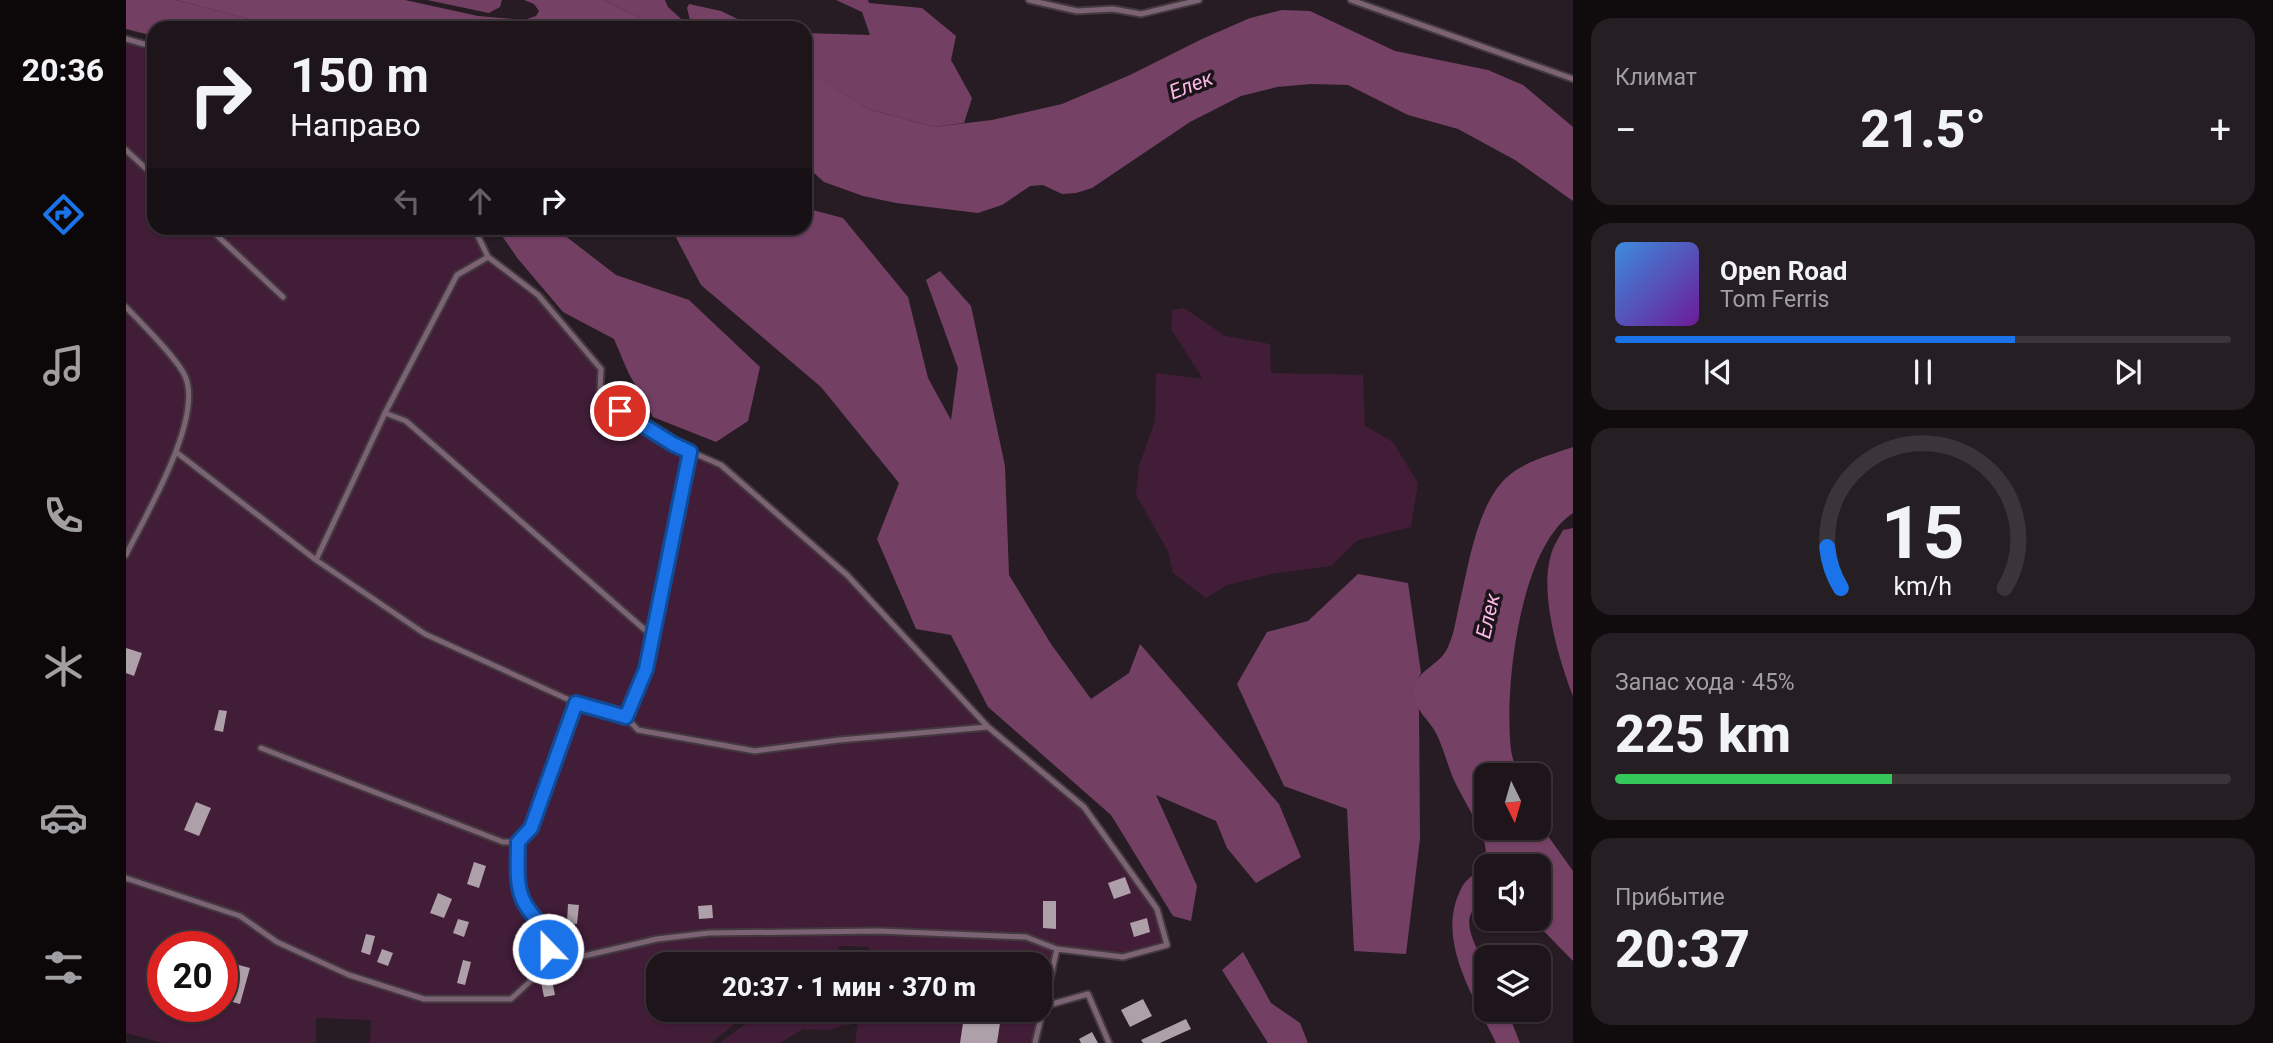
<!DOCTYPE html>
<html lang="ru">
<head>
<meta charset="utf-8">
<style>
	:root { --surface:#1d151a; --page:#251e23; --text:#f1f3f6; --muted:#a09fa2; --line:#3b3439; --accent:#1a73e8 }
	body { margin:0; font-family:Roboto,sans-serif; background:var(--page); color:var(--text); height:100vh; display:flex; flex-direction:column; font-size:26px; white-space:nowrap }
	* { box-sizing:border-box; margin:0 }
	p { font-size:23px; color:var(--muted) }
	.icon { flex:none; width:38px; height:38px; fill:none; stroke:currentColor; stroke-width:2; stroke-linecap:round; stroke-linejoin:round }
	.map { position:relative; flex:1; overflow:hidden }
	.drawer { display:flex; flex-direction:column; gap:18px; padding:18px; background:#100c0e; width:700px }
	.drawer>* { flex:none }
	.top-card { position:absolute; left:21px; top:21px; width:665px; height:214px; border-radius:21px; box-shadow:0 2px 5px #0004,0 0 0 2px var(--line); background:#1d151a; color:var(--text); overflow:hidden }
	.needle { width:46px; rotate:175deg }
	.fabs { position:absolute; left:1348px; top:763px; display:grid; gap:14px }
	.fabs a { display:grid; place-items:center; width:77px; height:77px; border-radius:14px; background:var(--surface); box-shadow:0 2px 5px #0004,0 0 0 2px var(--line); font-size:35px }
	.speed { position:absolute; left:21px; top:931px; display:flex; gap:14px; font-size:35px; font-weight:700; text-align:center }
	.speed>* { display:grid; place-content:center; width:91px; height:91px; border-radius:50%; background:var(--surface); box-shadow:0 2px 5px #0004,0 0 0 2px var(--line); line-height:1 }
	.speed .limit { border:10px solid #d22; background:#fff; color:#111 }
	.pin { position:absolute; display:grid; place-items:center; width:60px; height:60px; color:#fff; margin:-30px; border:4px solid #fff; border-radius:50%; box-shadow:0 2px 7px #0007 }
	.me { position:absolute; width:77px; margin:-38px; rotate:338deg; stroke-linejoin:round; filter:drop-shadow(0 0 5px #0008) }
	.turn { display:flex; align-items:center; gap:24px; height:147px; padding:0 28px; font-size:32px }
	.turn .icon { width:91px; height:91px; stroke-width:2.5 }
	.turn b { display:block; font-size:49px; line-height:60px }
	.lanes { display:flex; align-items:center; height:66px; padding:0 28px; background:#0003; justify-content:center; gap:35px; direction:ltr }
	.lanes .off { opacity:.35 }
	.big { font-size:52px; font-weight:800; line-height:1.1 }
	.drawer .card { flex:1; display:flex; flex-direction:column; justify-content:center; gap:10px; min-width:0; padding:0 24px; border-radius:21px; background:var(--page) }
	.drawer .dial { align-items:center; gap:0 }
	.dial svg { height:182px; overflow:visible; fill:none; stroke:var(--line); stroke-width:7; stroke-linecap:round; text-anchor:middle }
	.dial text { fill:var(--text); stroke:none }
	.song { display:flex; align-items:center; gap:21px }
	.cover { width:84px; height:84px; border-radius:10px; background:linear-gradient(135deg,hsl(210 70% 55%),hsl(280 70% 35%)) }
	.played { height:7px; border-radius:4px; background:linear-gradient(90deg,var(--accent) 65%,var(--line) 65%) }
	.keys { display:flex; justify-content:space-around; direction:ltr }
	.heat { display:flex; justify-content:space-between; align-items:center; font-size:38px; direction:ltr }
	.charge { height:10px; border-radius:5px; background:linear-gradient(90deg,#34c759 45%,var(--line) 0) }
	.trip { position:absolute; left:520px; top:952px; width:406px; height:70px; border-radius:21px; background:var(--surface); box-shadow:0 2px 5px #0004,0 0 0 2px var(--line); font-weight:800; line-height:70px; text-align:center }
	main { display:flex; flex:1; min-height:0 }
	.tab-bar { display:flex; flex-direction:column; width:126px; justify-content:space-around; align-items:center; background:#0c080a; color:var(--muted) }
	.tab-bar .icon { width:49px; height:49px }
	.tab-bar .on { color:var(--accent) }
	.tab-bar b { font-size:32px; color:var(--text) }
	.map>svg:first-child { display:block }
	.green { fill:#421d38; fill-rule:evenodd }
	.forest { fill:#734064 }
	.water { fill:#754266 }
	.building { fill:#aea0a9 }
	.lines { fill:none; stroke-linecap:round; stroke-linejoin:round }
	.service-casing { stroke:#43393f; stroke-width:9 }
	.service { stroke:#7b6373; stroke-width:5 }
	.route-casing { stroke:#114b97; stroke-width:18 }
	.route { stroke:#1a73e8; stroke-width:12 }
	.labels { text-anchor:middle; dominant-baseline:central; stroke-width:7; stroke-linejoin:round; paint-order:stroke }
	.water-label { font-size:21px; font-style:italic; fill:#f9b9e4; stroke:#1d131a }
</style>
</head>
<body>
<main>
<nav class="tab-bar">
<b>20:36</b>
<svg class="icon on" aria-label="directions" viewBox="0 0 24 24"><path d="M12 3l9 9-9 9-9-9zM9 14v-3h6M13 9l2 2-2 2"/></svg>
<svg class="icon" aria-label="music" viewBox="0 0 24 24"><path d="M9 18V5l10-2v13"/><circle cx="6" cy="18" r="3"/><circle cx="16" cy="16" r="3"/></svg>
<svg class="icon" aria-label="phone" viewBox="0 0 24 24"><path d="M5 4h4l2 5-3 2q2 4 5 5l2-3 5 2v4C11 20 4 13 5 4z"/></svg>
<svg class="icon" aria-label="climate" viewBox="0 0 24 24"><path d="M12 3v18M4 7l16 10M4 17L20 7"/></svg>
<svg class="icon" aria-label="car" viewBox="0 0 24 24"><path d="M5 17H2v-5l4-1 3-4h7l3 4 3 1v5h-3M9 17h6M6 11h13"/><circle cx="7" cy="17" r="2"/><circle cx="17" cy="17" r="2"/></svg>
<svg class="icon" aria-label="filters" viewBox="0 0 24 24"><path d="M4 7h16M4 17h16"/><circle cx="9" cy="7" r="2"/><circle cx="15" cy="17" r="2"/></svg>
</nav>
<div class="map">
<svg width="1447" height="1043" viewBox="0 0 1447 1043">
	<rect width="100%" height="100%" fill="#271c23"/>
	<path class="green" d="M0 39 28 47V228H348L362 257 412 295 475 369V393L494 411 547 444 595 465 721 575 862 727 958 807 1031 909 1041 945 997 957 931 949 909 1043H729L734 1010H914V964H741L743 947 713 946 710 964H532V1010H626L585 1043H244L245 1020 190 1018V1043H37L0 1033ZM37 947H96V1006H37Z
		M1058 308 1099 336 1144 344 1145 373 1237 375 1239 426 1267 442 1292 483 1285 527 1232 540 1205 566 1150 573 1101 585 1080 598 1047 573 1042 551 1010 495 1013 466 1029 421 1030 373 1077 379 1045 329 1046 310Z
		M638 1010H727V1019L724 1025H718L703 1030 677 1029 654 1043H594Z"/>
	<path class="forest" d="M0 0H50L158 28H28V36L0 29Z
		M301 0H376L374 7 363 13Z
		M477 0H539L542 7 565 28H535Z
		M710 0H742L743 3 796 8 830 36 825 60 846 98 838 123 808 127 742 109 683 72 679 59V33L744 35 736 12Z
		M679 208 717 218 782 297 802 378 825 420 832 368 800 280 814 271 845 306 879 466 883 575 925 644 965 699 1003 673 1014 644 1153 804 1175 857 1130 883 1101 848 1090 821 1030 795 1071 886 1065 921 1047 916 985 815 862 707 825 635 790 629 751 539 773 483 695 387 575 285 545 228H679Z
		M380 228H429L490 275 563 300 634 367 622 421 590 442 527 417 502 372 488 339 437 312 392 259 372 230Z
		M1447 528V696C1433 660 1413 593 1425 555 1427 546 1433 538 1437 530Z
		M1232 574 1282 583 1295 673C1287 687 1288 695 1293 710L1294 839 1280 954 1228 951 1221 809 1158 786 1111 684 1141 632 1182 621Z
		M1117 952 1145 1003 1174 1023 1182 1043H1142L1096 970Z"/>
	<path class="water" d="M50 0H279L352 16 398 20 410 16 413 11 408 4 398 0H477L535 28H158Z
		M563 4 595 11 630 28H566L561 8Z
		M1156 10 1184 11 1269 51 1362 70 1397 85 1447 127V201L1389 160 1332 129 1282 115 1222 85 1185 84 1151 87 1115 96 1064 122 966 188 950 193 936 194 917 185 904 186 876 205 852 213 770 203 737 196 698 182 679 165V69L742 109 808 127 866 120 936 104 1004 75 1076 39 1124 18Z
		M1447 447V513C1393 548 1378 690 1385 750 1386 758 1390 767 1393 775H1360V828H1412V822L1447 871V961L1406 919H1412V866H1360V900C1328 915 1350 944 1359 966 1363 975 1360 999 1360 1010H1381L1394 1043H1370C1348 997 1309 939 1335 889 1344 871 1364 872 1359 845 1356 828 1335 796 1327 778 1321 763 1317 747 1310 733 1303 720 1291 712 1288 697 1284 671 1314 667 1322 647 1329 632 1330 617 1334 601 1343 563 1351 506 1380 478 1398 461 1425 455 1447 447Z"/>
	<path class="building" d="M0 648 16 653 8 676 0 673Z
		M93 710 101 711 97 732 88 730Z
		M70 802 85 808 73 836 58 830Z
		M348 862 360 866 353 888 341 884Z
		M999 877 1005 893 988 899 982 883Z
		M312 893 326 899 318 918 304 913Z
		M917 901H930V929L917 928Z
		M442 904 453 905 451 924 441 923Z
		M586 905 587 918 573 919 572 906Z
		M1021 918 1024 932 1008 937 1004 923Z
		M332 919 343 922 338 937 327 933Z
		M240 934 249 936 244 955 235 952Z
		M256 949 267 953 262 966 251 962Z
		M337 960 345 962 339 985 331 983Z
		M109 964 124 968 114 1004 99 1000Z
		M426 980 429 995 418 997 415 982Z
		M1017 999 1026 1016 1004 1027 995 1010Z
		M839 1010H876L871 1043H834Z
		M1060 1019 1065 1029 1034 1043H1017L1015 1040Z
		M966 1032 972 1043H955L953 1039Z"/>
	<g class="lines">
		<defs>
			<path id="service" d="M903 0 951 11 987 9 1015 14 1073 0
				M1225 0 1447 79
				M0 39 28 47
				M0 150 28 176
				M83 228 157 297
				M348 228 362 257 412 295 475 369 474 392 494 411 547 444 595 465 721 575 862 727 958 807 1031 909 1041 945 997 957 931 949 909 1043
				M0 307C15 323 51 358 59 376 78 418 19 516 0 555
				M259 413 280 421 526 636
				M50 452 190 560 299 634 450 703 500 717 512 730 629 751 713 740 862 727
				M190 560 259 413 331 275 362 257
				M500 717 520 669 564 452
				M135 748 377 842H392L405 828 450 703
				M392 842V871L397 900 422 935 423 964
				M0 878 114 916 151 942 223 975 298 999H385L423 964 531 939 583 933 753 931 900 937 931 949
				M919 1006 962 994 983 1043"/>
		</defs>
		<use href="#service" class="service-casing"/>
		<use href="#service" class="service"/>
	</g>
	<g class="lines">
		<defs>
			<path id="route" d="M422 949C422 926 408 921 398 902 389 885 392 860 392 842L405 828 450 703 500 717 520 669 564 452 547 444 494 411"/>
		</defs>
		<use href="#route" class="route-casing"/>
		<use href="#route" class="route"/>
	</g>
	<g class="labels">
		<g class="water-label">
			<text transform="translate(1065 85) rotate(-21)">Елек</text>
			<text transform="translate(1362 616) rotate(-77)">Елек</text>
		</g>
	</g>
</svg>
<div class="fabs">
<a><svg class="needle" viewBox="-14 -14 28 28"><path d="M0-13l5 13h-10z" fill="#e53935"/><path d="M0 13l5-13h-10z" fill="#a09fa2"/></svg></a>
<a><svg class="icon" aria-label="sound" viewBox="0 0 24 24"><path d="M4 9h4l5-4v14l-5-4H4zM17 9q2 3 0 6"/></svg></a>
<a><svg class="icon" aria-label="layers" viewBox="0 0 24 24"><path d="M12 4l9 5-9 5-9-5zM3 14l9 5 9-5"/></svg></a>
</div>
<div class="speed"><div class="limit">20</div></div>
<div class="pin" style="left:494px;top:411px;background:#d93025"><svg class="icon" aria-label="arrive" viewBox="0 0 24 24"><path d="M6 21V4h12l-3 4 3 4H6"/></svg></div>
<svg class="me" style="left:422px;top:949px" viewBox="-20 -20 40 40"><circle r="17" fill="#1a73e8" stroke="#fff" stroke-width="3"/><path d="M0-11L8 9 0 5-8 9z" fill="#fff"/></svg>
<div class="trip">20:37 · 1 мин · 370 m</div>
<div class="top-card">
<div class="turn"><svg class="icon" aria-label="right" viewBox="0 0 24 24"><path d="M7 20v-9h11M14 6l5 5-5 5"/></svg><div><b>150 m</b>Направо</div></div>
<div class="lanes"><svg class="icon off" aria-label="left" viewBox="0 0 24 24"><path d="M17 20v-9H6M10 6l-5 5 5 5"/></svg><svg class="icon off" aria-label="ahead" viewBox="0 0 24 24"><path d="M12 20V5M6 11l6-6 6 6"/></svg><svg class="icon" aria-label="right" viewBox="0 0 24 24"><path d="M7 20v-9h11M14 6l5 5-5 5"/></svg></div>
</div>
</div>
<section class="drawer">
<div class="card"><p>Климат</p>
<div class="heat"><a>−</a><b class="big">21.5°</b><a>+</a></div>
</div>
<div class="card">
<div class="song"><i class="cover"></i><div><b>Open Road</b><p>Tom Ferris</p></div></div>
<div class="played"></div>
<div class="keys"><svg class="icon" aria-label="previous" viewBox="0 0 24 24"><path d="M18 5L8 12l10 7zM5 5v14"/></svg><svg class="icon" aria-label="pause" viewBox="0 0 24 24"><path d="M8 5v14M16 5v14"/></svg><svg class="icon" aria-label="next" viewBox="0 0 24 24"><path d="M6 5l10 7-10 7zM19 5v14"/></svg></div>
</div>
<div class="card dial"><svg viewBox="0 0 100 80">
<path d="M14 69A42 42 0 1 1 86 69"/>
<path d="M14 69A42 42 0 0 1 8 51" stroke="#1a73e8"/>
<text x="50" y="56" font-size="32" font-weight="700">15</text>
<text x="50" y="72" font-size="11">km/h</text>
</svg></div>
<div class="card"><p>Запас хода · 45%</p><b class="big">225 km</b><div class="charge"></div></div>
<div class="card"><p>Прибытие</p><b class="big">20:37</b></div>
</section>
</main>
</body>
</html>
